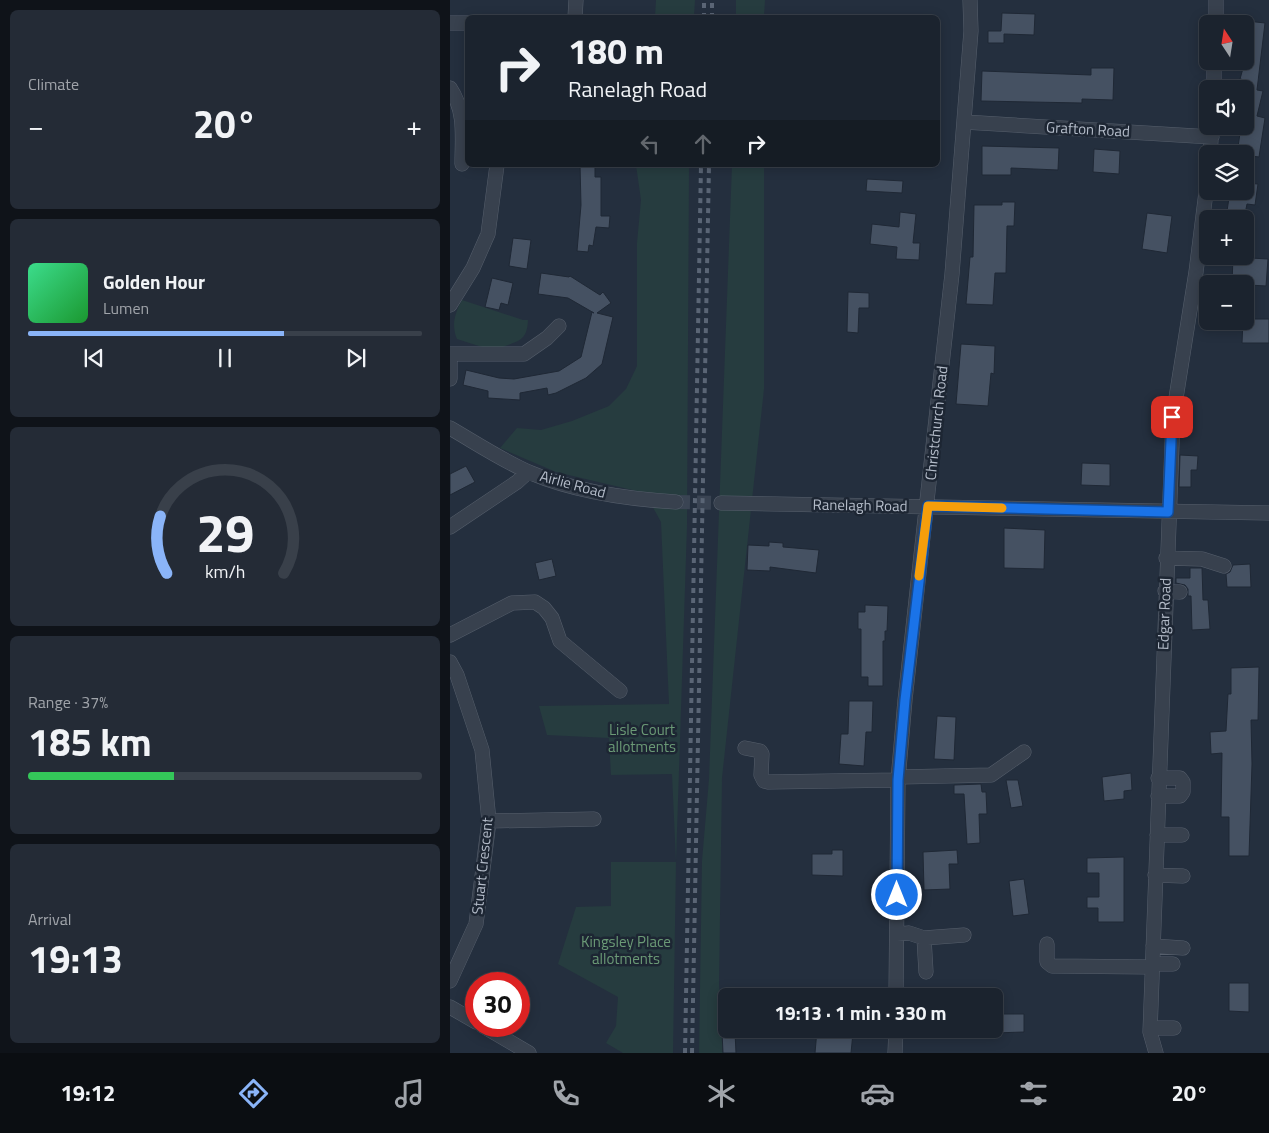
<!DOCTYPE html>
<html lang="en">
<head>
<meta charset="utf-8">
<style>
	:root { --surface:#1b232e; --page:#242b36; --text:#f1f3f6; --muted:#a0a4aa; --line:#39404a; --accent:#8ab4f8 }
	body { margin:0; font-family:"Titillium Web",sans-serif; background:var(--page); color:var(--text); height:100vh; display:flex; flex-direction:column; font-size:19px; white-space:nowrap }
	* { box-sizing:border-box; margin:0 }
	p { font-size:16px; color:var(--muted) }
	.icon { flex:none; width:28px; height:28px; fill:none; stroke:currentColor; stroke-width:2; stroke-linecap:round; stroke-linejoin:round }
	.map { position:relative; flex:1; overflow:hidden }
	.details { display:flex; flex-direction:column; gap:10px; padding:10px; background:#0f1319; width:450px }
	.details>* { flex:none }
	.guide { position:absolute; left:15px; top:15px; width:475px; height:152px; border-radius:8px; box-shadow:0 2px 12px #0003,0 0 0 1px var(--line); background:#1b232e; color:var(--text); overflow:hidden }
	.needle { width:32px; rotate:348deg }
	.fabs { position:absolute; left:749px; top:15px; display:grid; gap:10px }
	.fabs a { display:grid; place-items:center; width:55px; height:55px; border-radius:8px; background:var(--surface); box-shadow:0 2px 12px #0003,0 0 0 1px var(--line); font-size:25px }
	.speed { position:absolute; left:15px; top:972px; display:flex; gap:10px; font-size:25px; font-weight:700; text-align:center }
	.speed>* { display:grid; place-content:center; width:65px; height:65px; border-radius:50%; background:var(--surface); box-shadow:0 2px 12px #0003,0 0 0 1px var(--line); line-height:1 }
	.speed .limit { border:8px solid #d22; background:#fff; color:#111 }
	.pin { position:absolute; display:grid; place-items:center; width:42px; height:42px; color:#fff; margin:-21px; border-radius:10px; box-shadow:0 2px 8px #0006 }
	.me { position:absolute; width:55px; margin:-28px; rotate:0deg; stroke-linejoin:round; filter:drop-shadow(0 0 4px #0008) }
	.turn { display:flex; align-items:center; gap:18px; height:105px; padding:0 20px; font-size:22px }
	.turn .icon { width:65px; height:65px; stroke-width:2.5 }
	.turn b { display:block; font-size:35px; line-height:42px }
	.lanes { display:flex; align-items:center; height:48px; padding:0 20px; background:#0003; justify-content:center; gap:25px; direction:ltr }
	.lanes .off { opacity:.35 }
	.big { font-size:38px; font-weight:700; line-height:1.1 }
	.details .card { flex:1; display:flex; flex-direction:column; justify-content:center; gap:8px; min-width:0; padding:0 18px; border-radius:8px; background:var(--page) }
	.details .dial { align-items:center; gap:0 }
	.dial svg { height:130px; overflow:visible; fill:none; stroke:var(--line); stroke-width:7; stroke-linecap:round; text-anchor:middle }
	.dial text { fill:var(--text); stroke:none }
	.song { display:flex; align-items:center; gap:15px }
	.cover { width:60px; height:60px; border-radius:8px; background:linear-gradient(135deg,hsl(150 70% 55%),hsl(130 70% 35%)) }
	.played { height:5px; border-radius:2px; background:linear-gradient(90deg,var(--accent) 65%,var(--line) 65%) }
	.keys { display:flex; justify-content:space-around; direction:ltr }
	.heat { display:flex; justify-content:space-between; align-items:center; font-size:28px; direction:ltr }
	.charge { height:8px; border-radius:4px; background:linear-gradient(90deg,#34c759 37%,var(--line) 0) }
	.trip { position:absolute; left:268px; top:988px; width:285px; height:50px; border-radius:8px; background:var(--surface); box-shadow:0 2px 12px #0003,0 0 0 1px var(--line); font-weight:700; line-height:50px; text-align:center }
	.tabs { display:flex; height:80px; justify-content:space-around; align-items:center; background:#0b0e12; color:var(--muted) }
	.tabs .icon { width:35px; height:35px }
	.tabs .active { color:var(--accent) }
	.tabs b { font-size:22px; color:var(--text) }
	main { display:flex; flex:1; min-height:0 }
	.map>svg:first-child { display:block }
	.green { fill:#263c3f }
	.building { fill:#455162; stroke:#1f2835 }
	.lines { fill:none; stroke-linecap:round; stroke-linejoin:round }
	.minor-tunnel { stroke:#3a4453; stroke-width:14; stroke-dasharray:14 7; stroke-linecap:butt }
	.minor-casing { stroke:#565f6c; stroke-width:15 }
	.minor { stroke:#38414e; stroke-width:14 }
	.rail { stroke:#5a6575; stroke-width:4; stroke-dasharray:5 5; stroke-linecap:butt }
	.route-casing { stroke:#114b97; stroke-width:12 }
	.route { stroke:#1a73e8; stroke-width:9 }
	.slow { stroke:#f59e0b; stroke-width:9 }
	.labels { text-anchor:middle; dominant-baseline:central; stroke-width:5; stroke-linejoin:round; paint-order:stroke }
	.street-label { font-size:15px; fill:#b4bcc9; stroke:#1d2633 }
	.park-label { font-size:15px; fill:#6b9a76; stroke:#1d2633 }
</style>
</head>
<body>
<main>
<section class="details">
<div class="card"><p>Climate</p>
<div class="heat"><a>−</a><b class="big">20°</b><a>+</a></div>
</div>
<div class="card">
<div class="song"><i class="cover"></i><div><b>Golden Hour</b><p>Lumen</p></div></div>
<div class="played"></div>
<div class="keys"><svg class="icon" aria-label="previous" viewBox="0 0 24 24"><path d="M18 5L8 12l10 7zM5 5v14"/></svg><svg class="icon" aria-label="pause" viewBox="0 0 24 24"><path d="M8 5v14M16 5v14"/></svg><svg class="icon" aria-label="next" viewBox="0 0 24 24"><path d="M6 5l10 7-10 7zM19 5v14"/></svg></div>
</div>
<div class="card dial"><svg viewBox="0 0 100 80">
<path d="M14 69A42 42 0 1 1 86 69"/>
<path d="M14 69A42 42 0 0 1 10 34" stroke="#8ab4f8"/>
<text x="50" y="56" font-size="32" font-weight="700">29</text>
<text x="50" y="72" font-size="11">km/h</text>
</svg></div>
<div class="card"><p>Range · 37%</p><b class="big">185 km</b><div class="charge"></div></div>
<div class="card"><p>Arrival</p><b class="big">19:13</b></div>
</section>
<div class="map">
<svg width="819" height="1053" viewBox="0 0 819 1053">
	<rect width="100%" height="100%" fill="#242f3e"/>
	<path class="green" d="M206 0H245L244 17H205Z
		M286 0H315L314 17H286Z
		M186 165H239L237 526 226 862 223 1053H173L156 1043 166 1026 168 997 108 964 126 907 161 906V862H226L222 774 161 775 159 738 97 735 89 706 219 704 211 522 195 493 106 472 50 448 67 428 91 430 122 421 159 406 176 389 187 366V243L191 200Z
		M282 165H314V389L272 778 269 984 273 1053H249L252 861 259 779Z
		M12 300 73 320H78C77 343 67 340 49 349L32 347 7 339C1 325 5 313 12 300Z"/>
	<path class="building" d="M552 13 585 14 584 35 554 34V43H538V31H551Z
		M797 21 815 23 807 90 813 91 807 116 815 118 809 157 787 154 791 126H795V80L790 79 795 61Z
		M641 68H664L663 100 632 99V103L531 101 532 71 641 75Z
		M532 146 609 148 608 170 561 168V175H532Z
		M644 149 670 151 669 174 643 172Z
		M130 165H145V177H151V216H160L159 228 146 227 143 246 139 245 138 252 127 251 131 205Z
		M417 179 453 181 452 193 416 191Z
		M795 183 808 184 805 205 797 204 795 214 777 211 780 191H795Z
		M552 202H565L564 226H557L556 273H545L543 305 516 304 520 257H523L524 205H552Z
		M450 212 466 214 463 243H470L469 260 446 259 447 247 420 244 422 224 449 227Z
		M697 213 722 216 717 253 692 249Z
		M63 238 81 240 77 269 59 266Z
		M783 257 818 259 816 286 782 284Z
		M91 273 119 277 120 276 150 295 153 292 161 303 147 313 163 317 152 364 136 378 106 393 98 395 97 388 70 393V400L38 398V391L13 385 16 370 49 378 64 379 109 371 131 357 142 312 144 313 118 298 88 294Z
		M42 278 63 283 58 305 51 303 49 310 35 307Z
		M398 292 419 293V308H409L408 333 397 332Z
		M795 319H819V343H792L793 321Z
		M511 344 545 346 544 374 541 373 538 406 506 404Z
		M730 455 748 456 747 470H741V487H729Z
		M632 463 660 464V486L631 485Z
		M16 466 25 482 0 495V474Z
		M554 528 595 530 594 569 554 568Z
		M319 542 333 543V547L369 550 366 573 320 567V571L297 570 298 545 319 546Z
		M102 559 106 576 89 580 85 563Z
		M800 564 801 587H777L776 574 780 572 783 565Z
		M740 568H752L753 600H758L760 629 742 630 741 596H738V589L735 585 726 583V578H740Z
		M415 605 438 606 437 631H435V641H433V686H418V677H411V629H408V612H415Z
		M809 667 808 720H801L802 764 799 856H779V817H771L772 753 761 754 760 732 776 731 778 694H781V668Z
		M399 701H423L422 732H416L414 766 389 764 391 734H398Z
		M487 716 506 717 504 760 484 759Z
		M681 773 682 790 674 791V799L654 801 652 777Z
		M556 780H568L573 806 561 808Z
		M531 784 532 792H536L537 814H529L530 843 517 844 514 794H504V785Z
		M382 850H393V876L362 875V854H382Z
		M507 850 508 864H499L500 889 474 890 473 852Z
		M674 857V922H648V908H637V897H649V873H637V858Z
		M574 879 579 914 563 916 559 881Z
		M779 983H799V1012L779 1011Z
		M544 1014H574V1032L544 1033Z
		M367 1030 403 1033 401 1053H365Z
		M272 1032H285L286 1053H273Z"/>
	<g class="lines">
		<path class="minor-tunnel" d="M226 502 271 503"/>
		<defs>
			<path id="minor" d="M125 18 126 0
				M0 23H18
				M766 24V0
				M0 88C16 112 12 136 12 164
				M764 89V61
				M514 122 762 137
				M760 154 762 126
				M0 305 23 268 38 234 47 165
				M0 354H74L97 338 109 326
				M0 354V379
				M0 428C26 443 53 461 81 473 126 492 177 499 226 502
				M271 503 819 513
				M0 527 67 482 78 472
				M716 558 752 559 774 566
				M715 591 730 592
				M0 635 62 603 85 602 94 608 102 618 110 641 170 691
				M0 662 7 675 32 750 39 821 26 924 0 981
				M295 748 310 751 312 754 311 775 314 781 318 782 448 780
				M449 777 541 775 574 752
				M708 796H730L733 792V782L730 778H708
				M39 821 144 819
				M707 835H732
				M705 875 733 876
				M447 934 459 933 474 938 514 935
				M474 938 476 972
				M597 944V962L602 966 702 967
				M703 946 733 948
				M702 964H723
				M446 996 448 780 455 700 502 274 521 31 520 0
				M0 1007 26 1022
				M33 1026 79 1053
				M700 1028H724
				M445 1053 446 1029
				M706 1053 700 1032 723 417 746 272 758 176"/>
		</defs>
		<use href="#minor" class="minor-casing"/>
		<use href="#minor" class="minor"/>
		<path class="rail" d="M254 18V0
			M262 18V0
			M235 1053 251 165
			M242 1053 259 165"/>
	</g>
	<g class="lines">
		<defs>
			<path id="route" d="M447 895 448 780 455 700 478 506 718 512 722 417"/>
		</defs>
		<use href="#route" class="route-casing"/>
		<use href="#route" class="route"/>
		<path class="slow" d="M469 576 478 506 552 508"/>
	</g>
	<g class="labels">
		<g class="street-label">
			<text transform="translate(638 129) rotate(3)">Grafton Road</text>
			<text transform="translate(486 423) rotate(-84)">Christchurch Road</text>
			<text transform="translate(123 484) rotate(15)">Airlie Road</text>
			<text transform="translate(410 505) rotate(1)">Ranelagh Road</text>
			<text transform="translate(714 614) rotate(-88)">Edgar Road</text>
			<text transform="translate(32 866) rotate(-84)">Stuart Crescent</text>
		</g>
		<g class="park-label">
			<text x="192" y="729">Lisle Court<tspan x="192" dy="17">allotments</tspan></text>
			<text x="176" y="941">Kingsley Place<tspan x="176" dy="17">allotments</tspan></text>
		</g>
	</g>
</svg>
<div class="fabs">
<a><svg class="needle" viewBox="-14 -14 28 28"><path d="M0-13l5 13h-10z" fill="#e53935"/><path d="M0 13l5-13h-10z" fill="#a0a4aa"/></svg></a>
<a><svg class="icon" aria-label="sound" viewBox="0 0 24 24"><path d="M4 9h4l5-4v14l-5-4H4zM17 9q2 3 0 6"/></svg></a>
<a><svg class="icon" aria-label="layers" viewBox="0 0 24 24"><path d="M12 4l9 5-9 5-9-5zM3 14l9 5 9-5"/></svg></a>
<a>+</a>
<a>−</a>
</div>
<div class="speed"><div class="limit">30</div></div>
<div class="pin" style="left:722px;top:417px;background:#d93025"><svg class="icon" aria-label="arrive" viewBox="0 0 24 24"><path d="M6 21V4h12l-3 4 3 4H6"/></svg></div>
<svg class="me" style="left:447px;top:895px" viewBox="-20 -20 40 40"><circle r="17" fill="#1a73e8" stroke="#fff" stroke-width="3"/><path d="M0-11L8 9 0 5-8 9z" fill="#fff"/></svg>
<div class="trip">19:13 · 1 min · 330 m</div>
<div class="guide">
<div class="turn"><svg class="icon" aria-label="right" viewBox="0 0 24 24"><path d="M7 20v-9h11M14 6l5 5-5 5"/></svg><div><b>180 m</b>Ranelagh Road</div></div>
<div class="lanes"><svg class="icon off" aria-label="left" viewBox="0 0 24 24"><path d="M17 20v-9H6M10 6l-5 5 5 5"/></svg><svg class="icon off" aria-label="ahead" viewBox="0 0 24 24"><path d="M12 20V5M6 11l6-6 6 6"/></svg><svg class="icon" aria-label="right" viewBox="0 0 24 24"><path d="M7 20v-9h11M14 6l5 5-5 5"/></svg></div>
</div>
</div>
</main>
<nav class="tabs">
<b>19:12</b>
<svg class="icon active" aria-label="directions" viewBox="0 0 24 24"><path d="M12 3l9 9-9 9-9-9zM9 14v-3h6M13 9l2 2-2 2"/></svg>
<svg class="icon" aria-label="music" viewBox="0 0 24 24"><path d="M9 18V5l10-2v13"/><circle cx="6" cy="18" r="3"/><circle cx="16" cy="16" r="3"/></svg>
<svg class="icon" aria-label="phone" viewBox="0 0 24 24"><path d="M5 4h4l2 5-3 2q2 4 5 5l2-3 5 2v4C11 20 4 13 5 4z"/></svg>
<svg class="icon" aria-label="climate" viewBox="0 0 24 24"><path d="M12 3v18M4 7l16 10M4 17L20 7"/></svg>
<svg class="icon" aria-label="car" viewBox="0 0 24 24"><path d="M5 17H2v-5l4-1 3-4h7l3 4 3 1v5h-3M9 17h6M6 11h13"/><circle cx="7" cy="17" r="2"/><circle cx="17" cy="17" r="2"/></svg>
<svg class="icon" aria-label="filters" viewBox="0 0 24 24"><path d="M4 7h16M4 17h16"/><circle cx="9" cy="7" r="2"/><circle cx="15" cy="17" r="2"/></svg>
<b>20°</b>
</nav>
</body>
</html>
